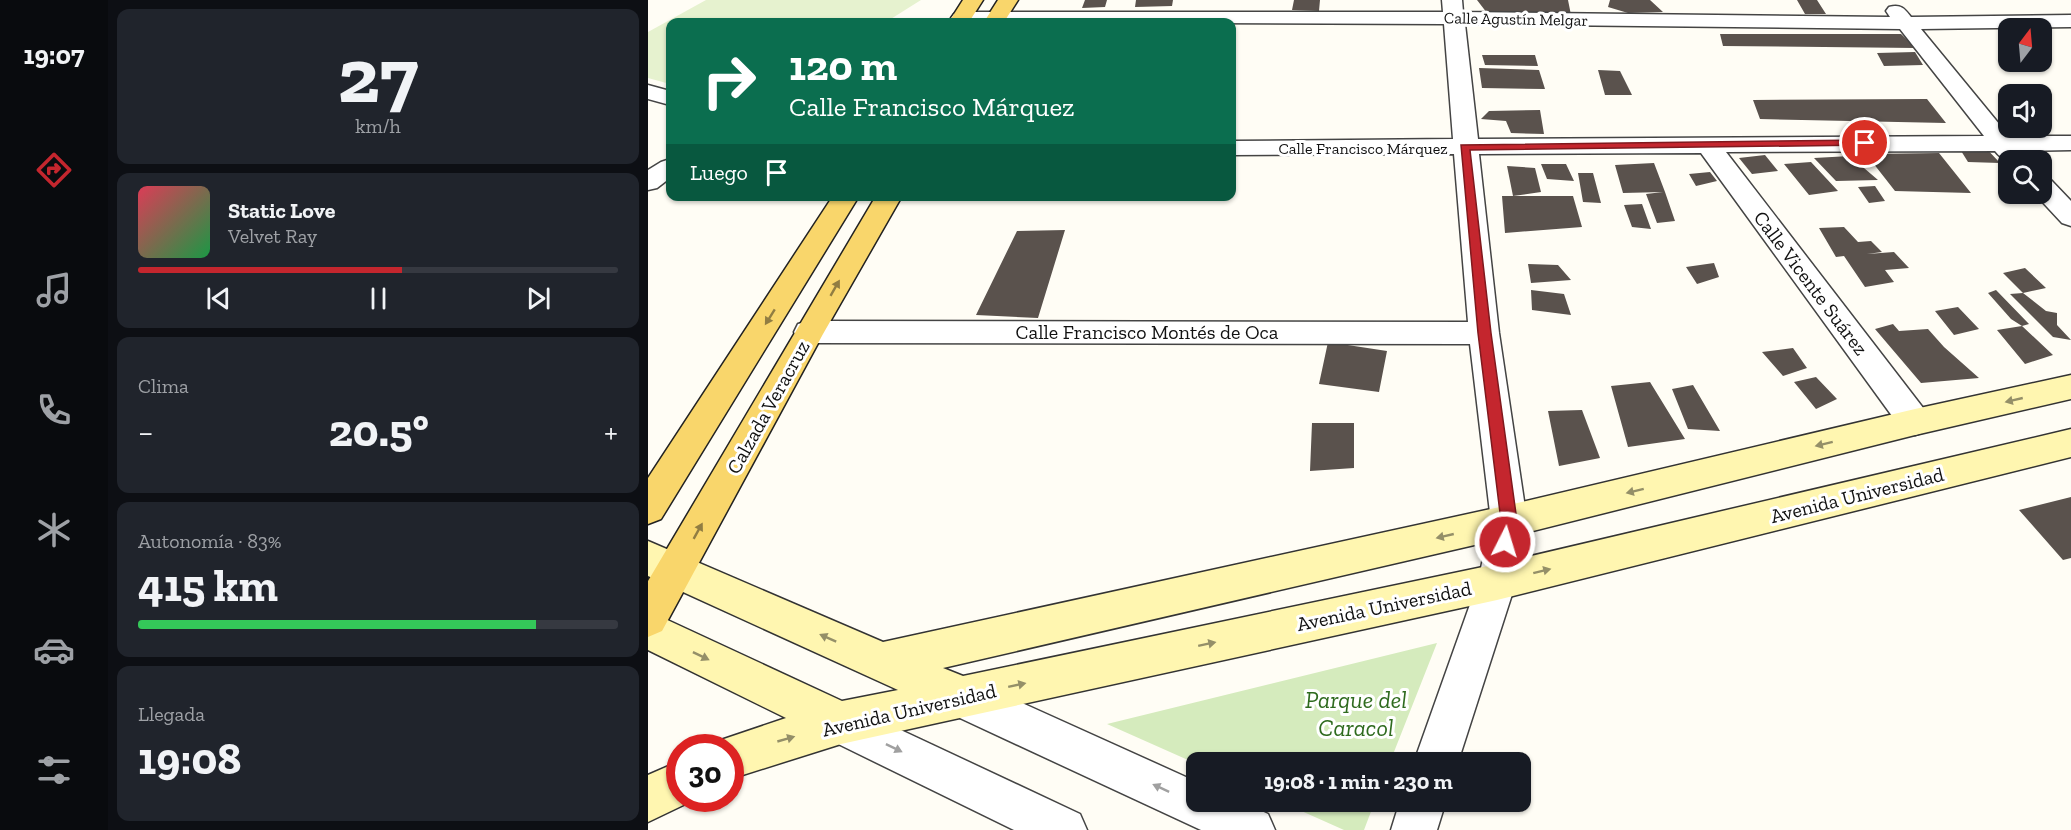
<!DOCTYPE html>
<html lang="es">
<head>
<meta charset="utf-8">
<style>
	:root { --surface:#171b24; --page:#20242c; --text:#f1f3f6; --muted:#9ea1a6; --line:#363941; --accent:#c4262e }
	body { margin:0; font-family:"Zilla Slab",serif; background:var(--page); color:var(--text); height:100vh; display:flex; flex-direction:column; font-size:22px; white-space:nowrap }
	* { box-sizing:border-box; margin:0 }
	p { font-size:20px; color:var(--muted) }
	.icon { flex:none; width:33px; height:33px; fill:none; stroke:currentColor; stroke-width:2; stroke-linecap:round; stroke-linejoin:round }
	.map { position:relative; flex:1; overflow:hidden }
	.drawer { display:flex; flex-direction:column; gap:9px; padding:9px; background:#0d0f14; width:540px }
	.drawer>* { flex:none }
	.banner { position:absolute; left:18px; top:18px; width:570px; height:183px; border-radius:12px; box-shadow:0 2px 4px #0004; background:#0b6e4f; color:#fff; overflow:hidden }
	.needle { width:39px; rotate:16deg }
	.controls { position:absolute; left:1350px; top:18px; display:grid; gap:12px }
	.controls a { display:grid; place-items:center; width:54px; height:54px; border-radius:12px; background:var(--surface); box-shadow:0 2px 4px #0004; font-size:30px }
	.speed { position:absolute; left:18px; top:734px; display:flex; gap:12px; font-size:30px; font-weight:700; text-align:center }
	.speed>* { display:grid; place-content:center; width:78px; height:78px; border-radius:50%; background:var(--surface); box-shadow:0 2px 4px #0004; line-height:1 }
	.speed .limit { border:9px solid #d22; background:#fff; color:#111 }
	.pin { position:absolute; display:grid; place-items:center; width:51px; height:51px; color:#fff; margin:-26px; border:3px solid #fff; border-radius:50%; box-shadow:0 2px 6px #0007 }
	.me { position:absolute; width:66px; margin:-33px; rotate:5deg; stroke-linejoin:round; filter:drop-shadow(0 0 4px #0008) }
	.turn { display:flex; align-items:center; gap:21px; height:126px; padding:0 24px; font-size:27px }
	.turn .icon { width:78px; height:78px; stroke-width:2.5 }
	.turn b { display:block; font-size:42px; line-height:51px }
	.then { display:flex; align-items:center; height:57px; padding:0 24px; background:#0003; gap:12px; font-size:22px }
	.big { font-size:45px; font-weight:700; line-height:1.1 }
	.drawer .widget { flex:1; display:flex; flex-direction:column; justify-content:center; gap:9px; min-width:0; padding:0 21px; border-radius:12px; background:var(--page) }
	.drawer .dial { align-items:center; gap:0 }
	.dial b { font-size:78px; line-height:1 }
	.song { display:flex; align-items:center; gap:18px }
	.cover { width:72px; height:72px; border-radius:9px; background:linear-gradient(135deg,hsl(350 70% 55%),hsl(140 70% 35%)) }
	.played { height:6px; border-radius:3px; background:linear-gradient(90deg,var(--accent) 55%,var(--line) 55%) }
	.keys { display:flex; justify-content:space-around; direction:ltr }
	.heat { display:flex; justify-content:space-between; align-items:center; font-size:33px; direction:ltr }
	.charge { height:9px; border-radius:4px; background:linear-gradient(90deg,#34c759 83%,var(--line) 0) }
	.trip { position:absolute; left:538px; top:752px; width:345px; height:60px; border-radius:12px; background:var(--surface); box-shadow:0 2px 4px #0004; font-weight:700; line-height:60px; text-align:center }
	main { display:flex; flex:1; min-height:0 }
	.dock { display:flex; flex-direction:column; width:108px; justify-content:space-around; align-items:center; background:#090b0e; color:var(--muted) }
	.dock .icon { width:42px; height:42px }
	.dock .on { color:var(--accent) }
	.dock b { font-size:27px; color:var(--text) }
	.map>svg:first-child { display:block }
	.green { fill:#d5ebbd }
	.pitch { fill:#e6f2cf }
	.building { fill:#5a524d }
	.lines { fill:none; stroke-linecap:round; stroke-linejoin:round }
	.street-casing { stroke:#444; stroke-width:3 }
	.secondary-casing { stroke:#333; stroke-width:3 }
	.primary-casing { stroke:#222; stroke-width:3 }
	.street { fill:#fff; fill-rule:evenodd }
	.secondary { fill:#fff6b0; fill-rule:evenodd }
	.primary { fill:#f9d66b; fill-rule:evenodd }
	.oneway { fill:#917d42 }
	.oneway2 { fill:#948f68 }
	.oneway3 { fill:#a0a0a0 }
	.route { fill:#c4262e; stroke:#7f191e; stroke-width:1.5 }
	.labels { text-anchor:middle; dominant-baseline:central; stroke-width:6; stroke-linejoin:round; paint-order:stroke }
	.far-street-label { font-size:16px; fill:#111; stroke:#fff }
	.street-label { font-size:20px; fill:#111; stroke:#fff }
	.near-park-label { font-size:24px; font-style:italic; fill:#2f6b1f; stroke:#fff }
</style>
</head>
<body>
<main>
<nav class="dock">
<b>19:07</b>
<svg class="icon on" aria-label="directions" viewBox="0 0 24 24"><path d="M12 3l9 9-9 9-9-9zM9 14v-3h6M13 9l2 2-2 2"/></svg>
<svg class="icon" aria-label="music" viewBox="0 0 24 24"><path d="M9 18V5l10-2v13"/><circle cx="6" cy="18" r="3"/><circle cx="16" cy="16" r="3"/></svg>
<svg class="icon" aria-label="phone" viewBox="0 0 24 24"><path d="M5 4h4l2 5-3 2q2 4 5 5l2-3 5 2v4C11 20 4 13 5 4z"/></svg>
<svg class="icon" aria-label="climate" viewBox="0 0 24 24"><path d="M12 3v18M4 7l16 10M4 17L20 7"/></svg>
<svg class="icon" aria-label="car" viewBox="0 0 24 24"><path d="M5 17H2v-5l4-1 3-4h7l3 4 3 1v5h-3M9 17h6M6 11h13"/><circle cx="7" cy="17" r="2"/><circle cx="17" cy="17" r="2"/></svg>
<svg class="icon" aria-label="filters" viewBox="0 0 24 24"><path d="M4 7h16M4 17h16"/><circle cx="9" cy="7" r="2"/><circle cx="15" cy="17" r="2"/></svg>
</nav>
<section class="drawer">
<div class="widget dial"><b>27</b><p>km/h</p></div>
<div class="widget">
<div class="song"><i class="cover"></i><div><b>Static Love</b><p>Velvet Ray</p></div></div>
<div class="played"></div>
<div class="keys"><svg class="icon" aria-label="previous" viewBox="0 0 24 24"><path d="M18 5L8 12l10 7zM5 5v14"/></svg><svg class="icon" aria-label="pause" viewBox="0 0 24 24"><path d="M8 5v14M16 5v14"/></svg><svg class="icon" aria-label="next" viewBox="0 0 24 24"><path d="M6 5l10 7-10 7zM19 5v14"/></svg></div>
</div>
<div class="widget"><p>Clima</p>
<div class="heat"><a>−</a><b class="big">20.5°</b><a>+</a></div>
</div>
<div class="widget"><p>Autonomía · 83%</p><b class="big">415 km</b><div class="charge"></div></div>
<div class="widget"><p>Llegada</p><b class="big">19:08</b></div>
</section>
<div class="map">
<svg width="1423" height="830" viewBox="0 0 1423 830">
	<rect width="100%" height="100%" fill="#fffdf5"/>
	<path class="green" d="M789 643 742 762H549V764L459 724Z
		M631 801H727L716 830H696Z"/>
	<path class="pitch" d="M58 0H273L238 22H22V84L0 78V32Z"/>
	<path class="building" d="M437 0H459L457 7 434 8Z
		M488 0H525L524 6 487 7Z
		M646 0H672L671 11 644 10Z
		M829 0H920L923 15 839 13Z
		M962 0H1002L1015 12 980 13 960 7Z
		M1149 0H1169L1178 14H1157Z
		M1072 34H1253L1268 48 1075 46Z
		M1267 52 1275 65 1236 66 1229 53Z
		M834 55H887L890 66 837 65Z
		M831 68 891 70 897 89 834 88Z
		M950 70 972 71 984 95H957Z
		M1279 99 1298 123 1112 119 1105 100Z
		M892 110 896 134 863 133 858 121 833 119 841 111Z
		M1335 145 1352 163 1320 162 1310 146Z
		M1291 153 1323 193 1247 191 1218 154Z
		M1117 155 1130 171 1104 174 1091 158Z
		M1202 156 1230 180 1188 181 1166 158Z
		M1163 162 1190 191 1161 195 1136 164Z
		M1006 163 1017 192 1027 221 1009 223 998 194 1015 192 975 193 967 165Z
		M893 164H918L926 181 899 179Z
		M859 166 887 168 893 192 865 196Z
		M1062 172 1069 181 1048 186 1041 174Z
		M930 173H945L953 203 935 202Z
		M1227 186 1237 201 1221 203 1210 187Z
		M854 196H925L934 227 857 233Z
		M994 204 1003 229 984 227 976 205Z
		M1196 227 1210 242 1223 241 1234 252 1219 254 1246 252 1261 268 1237 270 1246 282 1217 287 1196 256 1188 257 1171 228Z
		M417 230 390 318 328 315 369 231Z
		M1066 263 1071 277 1049 284 1038 267Z
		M880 264 910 265 923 280 883 283Z
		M1377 268 1398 288 1375 293 1355 273Z
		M883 290 916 294 923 315 884 310Z
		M1348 290 1381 324 1374 326 1363 319 1340 293Z
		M1375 293 1398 311 1409 313V325L1423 340 1405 337 1362 294Z
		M1310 307 1331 329 1306 335 1287 311Z
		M1245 324 1251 331 1280 329 1296 347 1331 378 1273 383 1227 329Z
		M1374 326 1405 355 1377 364 1349 330Z
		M680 342 739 351 731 392 671 384Z
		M1145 348 1159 368 1135 376 1114 352Z
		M1168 377 1189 399 1168 409 1146 382Z
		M1002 382 1037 439 980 447 963 386Z
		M1045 385 1072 431 1040 429 1024 389Z
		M934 410 952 458 911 466 900 411Z
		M664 423H706V468L662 471Z
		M1423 497V558L1415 560 1371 510Z"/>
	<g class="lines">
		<defs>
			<path id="street" d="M794 0H814L815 12 1242 17 1238 11 1241 7C1253 4 1256 8 1263 17L1423 15V27L1273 29 1361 136H1423V150L1373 151 1374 153 1371 158C1360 161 1354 160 1347 151L1078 152 1279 413 1284 422 1279 431 1267 435 1255 431 1053 153 831 154 851 333 879 521 868 582 810 762H766L830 582 843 521 822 344 161 343 150 340 146 332 150 324 161 321 820 322 806 154 584 155V141L805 139 796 24 306 22 303 18 306 14 313 12H795ZM817 24 1252 29 1336 136 830 139Z
				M0 85 22 91V105L0 99Z
				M22 159V178L9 188 0 190V170L13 162Z
				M1394 178 1403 180 1423 201V226L1414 223 1387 194H1394Z
				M314 676 549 782V801H592L620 814 627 830H553L299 712 293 697 299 682Z
				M193 702 432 814 439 830H366L178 738 172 723 178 708Z
				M752 801H798L789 830H743Z"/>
			<path id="secondary" d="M1423 375V399L1267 435 861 537 295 668 315 676 849 564 1423 429V457L849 600 193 744 82 779V747H64L67 742 138 718 0 650V611L194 701 250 690 0 576V541L235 642 861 505 1267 409Z
				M32 761V798L48 799 0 822V775Z"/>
			<path id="primary" d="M315 0H335L321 22H301Z
				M350 0H370L356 22H336Z
				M185 196H211L13 519 0 524V478Z
				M228 196H254L175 334 14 631 0 637V581Z"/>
		</defs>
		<use href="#street" class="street-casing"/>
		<use href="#secondary" class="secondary-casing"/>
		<use href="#primary" class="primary-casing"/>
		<use href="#street" class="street"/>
		<use href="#secondary" class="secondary"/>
		<use href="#primary" class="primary"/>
	</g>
	<defs><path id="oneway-solid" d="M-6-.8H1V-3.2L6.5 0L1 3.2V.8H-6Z" transform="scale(1.5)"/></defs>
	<g class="oneway">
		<use href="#oneway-solid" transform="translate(187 288) rotate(-60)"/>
		<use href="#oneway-solid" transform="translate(122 317) rotate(122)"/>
		<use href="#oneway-solid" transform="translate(50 531) rotate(-61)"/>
	</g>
	<g class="oneway2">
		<use href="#oneway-solid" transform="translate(1366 400) rotate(167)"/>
		<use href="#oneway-solid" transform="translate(1176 444) rotate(166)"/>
		<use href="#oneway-solid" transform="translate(987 491) rotate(166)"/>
		<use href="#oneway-solid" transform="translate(797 536) rotate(167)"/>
		<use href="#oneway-solid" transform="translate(894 571) rotate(-14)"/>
		<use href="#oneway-solid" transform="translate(180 638) rotate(-156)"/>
		<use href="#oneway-solid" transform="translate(559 644) rotate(-12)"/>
		<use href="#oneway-solid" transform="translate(53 656) rotate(26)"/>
		<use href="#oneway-solid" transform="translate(369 685) rotate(-12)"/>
		<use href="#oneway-solid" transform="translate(138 739) rotate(-16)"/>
	</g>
	<g class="oneway3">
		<use href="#oneway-solid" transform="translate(246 748) rotate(26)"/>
		<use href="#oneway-solid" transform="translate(513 788) rotate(-155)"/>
	</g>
	<path class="route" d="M1217 140 1220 141V145L822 150 843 333 869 521 862 546 857 548 852 546 849 542 853 521 830 333 813 145Z"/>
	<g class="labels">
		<g class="far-street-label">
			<text transform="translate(868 19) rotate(1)">Calle Agustín Melgar</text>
			<text x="715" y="148">Calle Francisco Márquez</text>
		</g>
		<g class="street-label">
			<text transform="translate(1163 283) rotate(53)">Calle Vicente Suárez</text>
			<text x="499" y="332">Calle Francisco Montés de Oca</text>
			<text transform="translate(120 407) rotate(-61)">Calzada Veracruz</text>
			<text transform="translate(1209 495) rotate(-14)">Avenida Universidad</text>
			<text transform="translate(736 606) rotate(-12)">Avenida Universidad</text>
			<text transform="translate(261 710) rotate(-13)">Avenida Universidad</text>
		</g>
		<g class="near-park-label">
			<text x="708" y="699">Parque del<tspan x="708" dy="28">Caracol</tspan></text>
		</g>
	</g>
</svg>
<div class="controls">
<a><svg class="needle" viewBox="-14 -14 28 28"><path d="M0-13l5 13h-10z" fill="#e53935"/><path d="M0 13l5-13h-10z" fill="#9ea1a6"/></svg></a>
<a><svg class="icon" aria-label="sound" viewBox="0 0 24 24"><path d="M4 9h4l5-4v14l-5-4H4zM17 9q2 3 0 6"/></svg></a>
<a><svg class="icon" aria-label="search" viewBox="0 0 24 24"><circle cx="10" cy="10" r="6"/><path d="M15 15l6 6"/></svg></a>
</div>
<div class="speed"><div class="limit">30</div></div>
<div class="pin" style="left:1217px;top:143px;background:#d93025"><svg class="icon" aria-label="arrive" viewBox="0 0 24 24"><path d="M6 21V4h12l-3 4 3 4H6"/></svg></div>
<svg class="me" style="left:857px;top:542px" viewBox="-20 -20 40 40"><circle r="17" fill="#c4262e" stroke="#fff" stroke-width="3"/><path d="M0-11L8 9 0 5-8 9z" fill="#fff"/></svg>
<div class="trip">19:08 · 1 min · 230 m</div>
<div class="banner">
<div class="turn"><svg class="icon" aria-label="right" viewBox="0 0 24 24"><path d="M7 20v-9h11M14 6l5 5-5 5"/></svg><div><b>120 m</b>Calle Francisco Márquez</div></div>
<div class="then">Luego<svg class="icon" aria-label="arrive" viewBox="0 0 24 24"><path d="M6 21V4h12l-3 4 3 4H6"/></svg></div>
</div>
</div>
</main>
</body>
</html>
